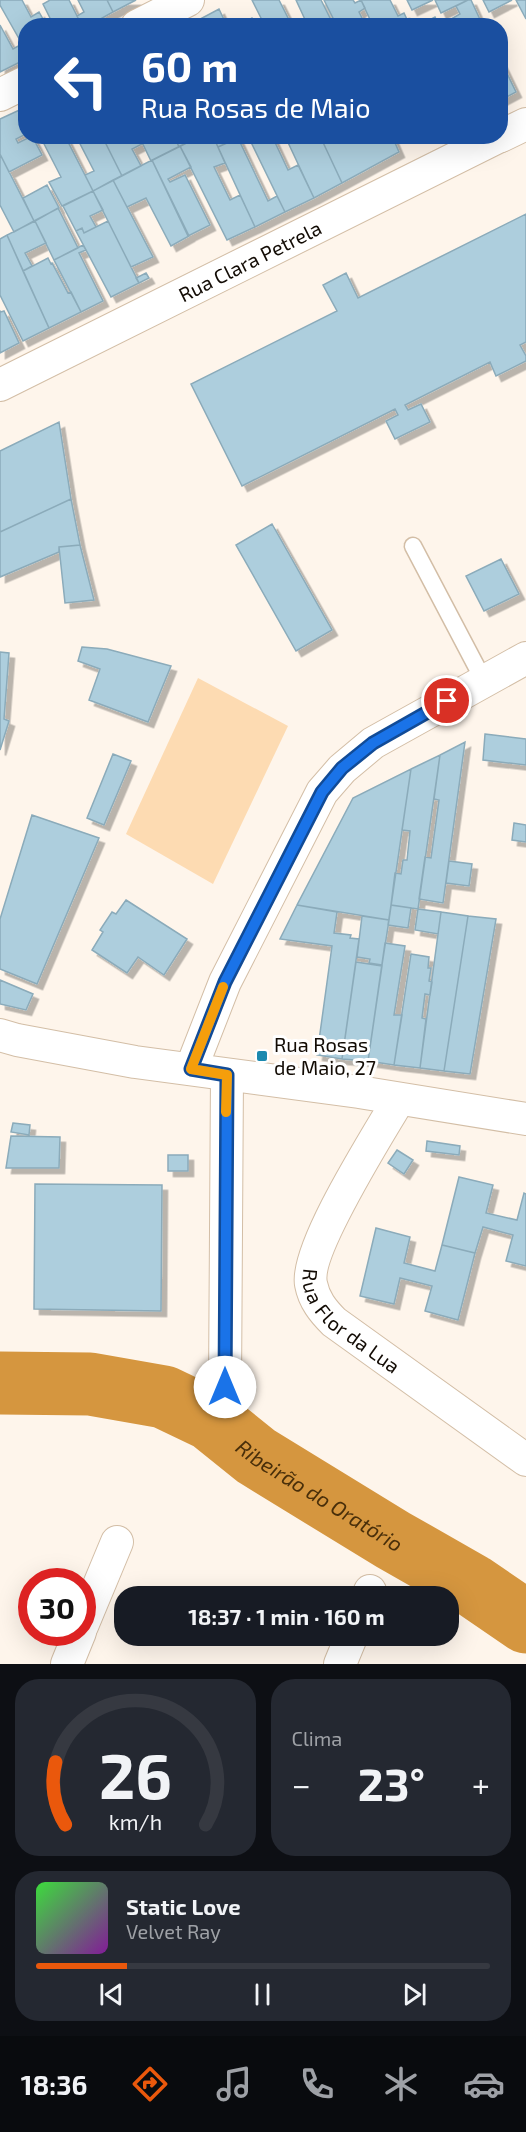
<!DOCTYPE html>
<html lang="pt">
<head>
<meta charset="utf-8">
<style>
	:root { --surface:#171b24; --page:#242831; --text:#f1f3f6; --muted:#9ea1a6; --line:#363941; --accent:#ea580c }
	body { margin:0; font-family:"Exo 2",sans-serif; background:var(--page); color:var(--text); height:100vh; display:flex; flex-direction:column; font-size:22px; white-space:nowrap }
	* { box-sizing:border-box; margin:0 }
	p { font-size:20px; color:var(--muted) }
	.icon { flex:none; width:33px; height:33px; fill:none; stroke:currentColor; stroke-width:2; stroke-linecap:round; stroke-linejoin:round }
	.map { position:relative; height:1664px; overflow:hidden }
	.details { display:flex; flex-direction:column; gap:15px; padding:15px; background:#0d0f14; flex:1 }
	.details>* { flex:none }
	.banner { position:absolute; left:18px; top:18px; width:490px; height:126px; border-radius:24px; box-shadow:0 6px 24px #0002; background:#1a4fa0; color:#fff; overflow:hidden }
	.speed { position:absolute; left:18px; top:1568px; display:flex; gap:12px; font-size:30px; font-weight:700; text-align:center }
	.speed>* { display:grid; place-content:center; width:78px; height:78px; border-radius:50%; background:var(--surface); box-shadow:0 6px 24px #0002; line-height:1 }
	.speed .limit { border:9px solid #d22; background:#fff; color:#111 }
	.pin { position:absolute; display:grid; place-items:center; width:51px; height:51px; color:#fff; margin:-26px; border:3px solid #fff; border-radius:50%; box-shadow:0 2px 6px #0007 }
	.me { position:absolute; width:66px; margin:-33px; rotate:0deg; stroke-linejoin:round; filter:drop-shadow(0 0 4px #0008) }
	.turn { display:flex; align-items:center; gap:21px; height:126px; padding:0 24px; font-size:27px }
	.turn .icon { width:78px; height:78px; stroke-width:2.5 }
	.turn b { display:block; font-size:42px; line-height:51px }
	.big { font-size:45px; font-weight:700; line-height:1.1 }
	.details .widget { flex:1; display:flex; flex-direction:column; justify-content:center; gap:9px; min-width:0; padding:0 21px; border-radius:24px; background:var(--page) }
	.details .dial { align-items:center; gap:0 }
	.dial svg { height:156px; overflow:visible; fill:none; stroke:var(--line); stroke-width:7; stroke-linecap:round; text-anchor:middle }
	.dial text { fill:var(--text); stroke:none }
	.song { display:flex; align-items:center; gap:18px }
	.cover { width:72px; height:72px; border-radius:9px; background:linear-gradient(135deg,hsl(120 70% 55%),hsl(290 70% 35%)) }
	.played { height:6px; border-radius:3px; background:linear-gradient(90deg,var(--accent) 20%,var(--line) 20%) }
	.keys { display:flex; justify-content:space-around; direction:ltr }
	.heat { display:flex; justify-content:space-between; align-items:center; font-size:33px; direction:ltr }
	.details .tiles { flex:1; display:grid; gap:15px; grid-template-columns:1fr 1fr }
	.widget:last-child { grid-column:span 2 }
	.trip { position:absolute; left:114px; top:1586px; width:345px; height:60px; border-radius:24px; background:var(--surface); box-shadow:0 6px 24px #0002; font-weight:700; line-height:60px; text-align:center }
	.menu { display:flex; height:96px; justify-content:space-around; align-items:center; background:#090b0e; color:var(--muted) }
	.menu .icon { width:42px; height:42px }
	.menu .current { color:var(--accent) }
	.menu b { font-size:27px; color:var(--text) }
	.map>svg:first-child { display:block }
	.pitch { fill:#fddbb2 }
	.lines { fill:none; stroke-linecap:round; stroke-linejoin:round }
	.river { stroke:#d5963f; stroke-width:63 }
	.building { fill:#adcedd; stroke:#8babba; stroke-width:1.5; filter:url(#shadow) }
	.service-casing { stroke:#d3bea6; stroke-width:19 }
	.minor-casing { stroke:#d3bea6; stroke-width:34 }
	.service { stroke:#fff; stroke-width:16 }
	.minor { stroke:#fff; stroke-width:32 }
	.route-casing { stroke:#114b97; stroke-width:15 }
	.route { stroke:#1a73e8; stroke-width:10 }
	.slow { stroke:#f59e0b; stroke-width:10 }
	.poi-dot { fill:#1b89af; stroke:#fff; stroke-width:2 }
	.labels { text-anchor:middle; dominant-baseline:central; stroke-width:6; stroke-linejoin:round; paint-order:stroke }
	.street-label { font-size:20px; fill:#120b04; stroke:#fff }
	.poi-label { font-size:20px; fill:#120b04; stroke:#fff; text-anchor:start }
	.water-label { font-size:21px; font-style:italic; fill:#492f0a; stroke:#fff }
</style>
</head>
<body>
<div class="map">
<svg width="526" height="1664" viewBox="0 0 526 1664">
	<defs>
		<filter id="shadow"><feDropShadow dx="5.5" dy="5.5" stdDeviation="0" flood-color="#0004"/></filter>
	</defs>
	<rect width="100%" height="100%" fill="#fef5eb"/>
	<path class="pitch" d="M198 678 288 726 213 884 126 834Z"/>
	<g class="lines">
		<path class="river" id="s1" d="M0 1383 90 1384 164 1397 210 1419 256 1456 393 1540 472 1585 526 1622"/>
	</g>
	<path class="building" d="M0 0H22L31 17 39 12 47 26H26V51L0 5Z
		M50 0H69L82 26H54L43 4Z
		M78 0H107L113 12 88 26H82L77 16 84 12Z
		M107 0H136L113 12Z
		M252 0H279L292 26H265Z
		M296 0H321L334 26H308Z
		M324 0H353L355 3 361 0 365 8 359 12 364 22 370 19 373 26H337Z
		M361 0H390L398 16 404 13 410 26H373Z
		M407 0H433L412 10Z
		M435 0H468L441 13Z
		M468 0H471L483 26H439L460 14 456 6Z
		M483 0H512L489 12Z
		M516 0H526V19Z
		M219 9 227 26H190L189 25Z
		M435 17 439 26H418Z
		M252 18 256 26H238Z
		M0 25 13 49 22 44 26 51V59L0 72Z
		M501 61 516 92 501 100Z
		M26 107V134L16 139 18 143 32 136 42 155 9 172 0 154V119Z
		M40 136H65L93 191 62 206 49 182 61 177Z
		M76 136H102L122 176 93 191 85 175 94 171Z
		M102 136H139L142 144 132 149 141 166 122 176Z
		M139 136H174L179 147 151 161Z
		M174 136H200L179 147Z
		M200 136H213L225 163 214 167 230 200 240 195 255 227 227 240 180 146Z
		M213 136H237L238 138 218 147Z
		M248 136H272L288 170 298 165 314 198 285 212Z
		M285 136H320L342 183 314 198Z
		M324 136H392L399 152 342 183 321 138Z
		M238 138 268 201 277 196 285 212 255 227 218 147Z
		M180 146 191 167 168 179 170 182 185 175 210 225 188 236 152 160Z
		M0 154 34 221 14 232 0 205Z
		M152 160 189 236 171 246 146 198 127 207 113 180Z
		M113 180 153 257 131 267 93 191Z
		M47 185 59 208 34 221 23 198Z
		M93 191 103 210 90 216 96 227 84 233 82 228 76 231 63 206Z
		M58 208 78 248 54 260 35 221Z
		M526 214V342L520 345 526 356V361L496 376 490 362 405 405 408 410 421 404 430 422 395 439 386 421 398 415 395 409 242 486 191 384 337 311 323 285 346 273 358 298Z
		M35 221 46 243 25 253 32 266 23 271 7 235Z
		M108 221 139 283 111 297 76 231 82 228 84 233Z
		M7 235 49 328 23 341 0 295V239Z
		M83 245 86 250 79 253 103 301 81 312 54 260Z
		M48 258 51 264 52 263 68 293 71 292 81 312 49 328 23 271Z
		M146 273 149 278 139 283 136 278Z
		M0 311 1 312 4 311 19 343 0 353Z
		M59 422 71 499 0 532V451Z
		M71 499 80 545 59 547V552L0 577V532Z
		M272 524 332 630 296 651 236 545Z
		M80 545 94 600 65 603 59 547Z
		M501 559 519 594 484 611 466 576Z
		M82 647 107 649 171 666 148 722 89 700 100 669 78 661Z
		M0 652 9 653 4 719 9 721 0 750Z
		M485 734 526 739V765L483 760Z
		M465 742 443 903 419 899 425 857 431 858 439 800 434 799 440 755Z
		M113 754 131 761 104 825 87 818Z
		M440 755 418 909 391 905 395 873 401 874 403 860H407L410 831 402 830 411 769Z
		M411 769 389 920 297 905 353 798Z
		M32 815 99 838 37 984 0 969V919Z
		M514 823 526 825V842L512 840Z
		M449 861 472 864 469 886 446 883Z
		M126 900 187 939 164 975 138 957 127 973 92 950 103 932 100 930 112 912 116 914Z
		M297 905 337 912 334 933 351 935 350 938 359 939 342 1059 317 1055 332 946 280 939Z
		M391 905 411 908 408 928 388 925Z
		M418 909 441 912 438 934 415 930Z
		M441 912 468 916 444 1071 420 1068Z
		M362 916 389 920 382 965 369 963 370 959 357 957Z
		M468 916 496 919 470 1074 444 1071Z
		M385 943 405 946 394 1015H402L394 1065 368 1061Z
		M411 954 429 957 428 968H431L429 981 432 982 430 995 425 994 422 1018 426 1019 420 1068 394 1065Z
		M356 962 382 966 368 1061 342 1059Z
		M0 980 33 994 26 1010 0 1004Z
		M13 1123 30 1125 29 1135 11 1132Z
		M11 1136 60 1137 59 1168H6Z
		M427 1141 460 1146 459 1155 426 1151Z
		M397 1150 413 1160 404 1174 388 1163Z
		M168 1155H188V1171H168Z
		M459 1177 493 1185 486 1213 517 1220 524 1193 526 1194V1266L506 1261 513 1235 483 1227 475 1253 442 1245Z
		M35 1184 162 1185 161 1311 34 1309Z
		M376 1228 410 1237 404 1263 435 1271 442 1245 475 1253 458 1320 425 1311 432 1286 400 1278 394 1304 360 1296Z"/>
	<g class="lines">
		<defs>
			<path id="service" d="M413 546 484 681"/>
			<g id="minor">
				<path d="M137 26 188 0"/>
				<path d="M0 95 26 82"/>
				<path d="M501 136 526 124"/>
				<path id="s2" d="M0 385 500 136"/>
				<path d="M0 1035 17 1040 135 1062 359 1092 526 1119"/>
				<path d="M191 1069 225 982 322 792 342 769 373 743 526 658"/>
				<path id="s3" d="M399 1099C380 1132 304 1250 311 1284 314 1300 323 1311 334 1322L526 1460"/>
				<path d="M225 1387 227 1075"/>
				<path d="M368 1596 370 1591"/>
				<path d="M82 1626 117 1542"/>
				<path d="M67 1664 80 1632"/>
				<path d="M340 1664 352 1635"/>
			</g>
		</defs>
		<use href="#service" class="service-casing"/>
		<use href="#minor" class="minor-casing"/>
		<use href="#service" class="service"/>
		<use href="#minor" class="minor"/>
	</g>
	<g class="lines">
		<defs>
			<path id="route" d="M225 1387 227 1075 191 1069 225 982 322 792 342 768 373 743 447 701"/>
		</defs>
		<use href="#route" class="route-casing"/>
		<use href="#route" class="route"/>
		<path class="slow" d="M223 987 191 1069 227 1075 226 1112"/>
	</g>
	<rect class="poi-dot" x="256" y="1050" width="12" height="12" rx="3"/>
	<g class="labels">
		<g class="street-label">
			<text stroke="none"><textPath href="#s2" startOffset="279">Rua Clara Petrela</textPath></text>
			<text stroke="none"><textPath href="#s3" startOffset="261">Rua Flor da Lua</textPath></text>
		</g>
		<g class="poi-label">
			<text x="274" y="1044">Rua Rosas<tspan x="274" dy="23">de Maio, 27</tspan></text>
		</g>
		<g class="water-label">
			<text stroke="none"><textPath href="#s1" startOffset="350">Ribeirão do Oratório</textPath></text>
		</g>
	</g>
</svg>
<div class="speed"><div class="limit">30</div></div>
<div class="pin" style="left:447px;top:701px;background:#d93025"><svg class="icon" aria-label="arrive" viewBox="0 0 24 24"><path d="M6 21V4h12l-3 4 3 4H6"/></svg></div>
<svg class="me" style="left:225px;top:1387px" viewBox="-20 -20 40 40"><circle r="19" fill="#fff"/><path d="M0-13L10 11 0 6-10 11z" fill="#1a73e8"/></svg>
<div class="trip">18:37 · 1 min · 160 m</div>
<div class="banner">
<div class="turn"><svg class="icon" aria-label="left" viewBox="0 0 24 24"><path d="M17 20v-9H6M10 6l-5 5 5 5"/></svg><div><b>60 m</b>Rua Rosas de Maio</div></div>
</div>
</div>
<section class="details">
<div class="tiles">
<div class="widget dial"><svg viewBox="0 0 100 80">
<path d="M14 69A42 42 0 1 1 86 69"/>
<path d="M14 69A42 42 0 0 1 9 37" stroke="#ea580c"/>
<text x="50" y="56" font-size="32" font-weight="700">26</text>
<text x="50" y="72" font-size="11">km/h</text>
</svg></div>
<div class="widget"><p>Clima</p>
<div class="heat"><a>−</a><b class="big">23°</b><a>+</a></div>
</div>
<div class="widget">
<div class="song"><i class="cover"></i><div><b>Static Love</b><p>Velvet Ray</p></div></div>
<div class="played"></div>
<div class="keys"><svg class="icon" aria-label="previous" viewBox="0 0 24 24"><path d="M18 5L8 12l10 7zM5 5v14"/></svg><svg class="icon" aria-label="pause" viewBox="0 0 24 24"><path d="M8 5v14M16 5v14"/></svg><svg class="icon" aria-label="next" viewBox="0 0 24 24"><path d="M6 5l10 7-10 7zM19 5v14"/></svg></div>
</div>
</div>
</section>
<nav class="menu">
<b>18:36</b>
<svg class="icon current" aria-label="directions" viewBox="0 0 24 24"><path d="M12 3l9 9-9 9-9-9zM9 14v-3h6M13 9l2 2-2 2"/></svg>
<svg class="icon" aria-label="music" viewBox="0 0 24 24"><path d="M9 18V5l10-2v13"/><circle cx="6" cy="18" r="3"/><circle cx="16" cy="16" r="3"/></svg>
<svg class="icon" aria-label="phone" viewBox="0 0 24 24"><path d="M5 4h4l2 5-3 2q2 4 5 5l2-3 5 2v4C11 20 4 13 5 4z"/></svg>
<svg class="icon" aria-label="climate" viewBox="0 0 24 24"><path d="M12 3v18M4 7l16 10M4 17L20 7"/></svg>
<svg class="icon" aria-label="car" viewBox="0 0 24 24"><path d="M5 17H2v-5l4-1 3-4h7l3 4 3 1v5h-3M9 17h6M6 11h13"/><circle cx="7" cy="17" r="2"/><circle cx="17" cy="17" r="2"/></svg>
</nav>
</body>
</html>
